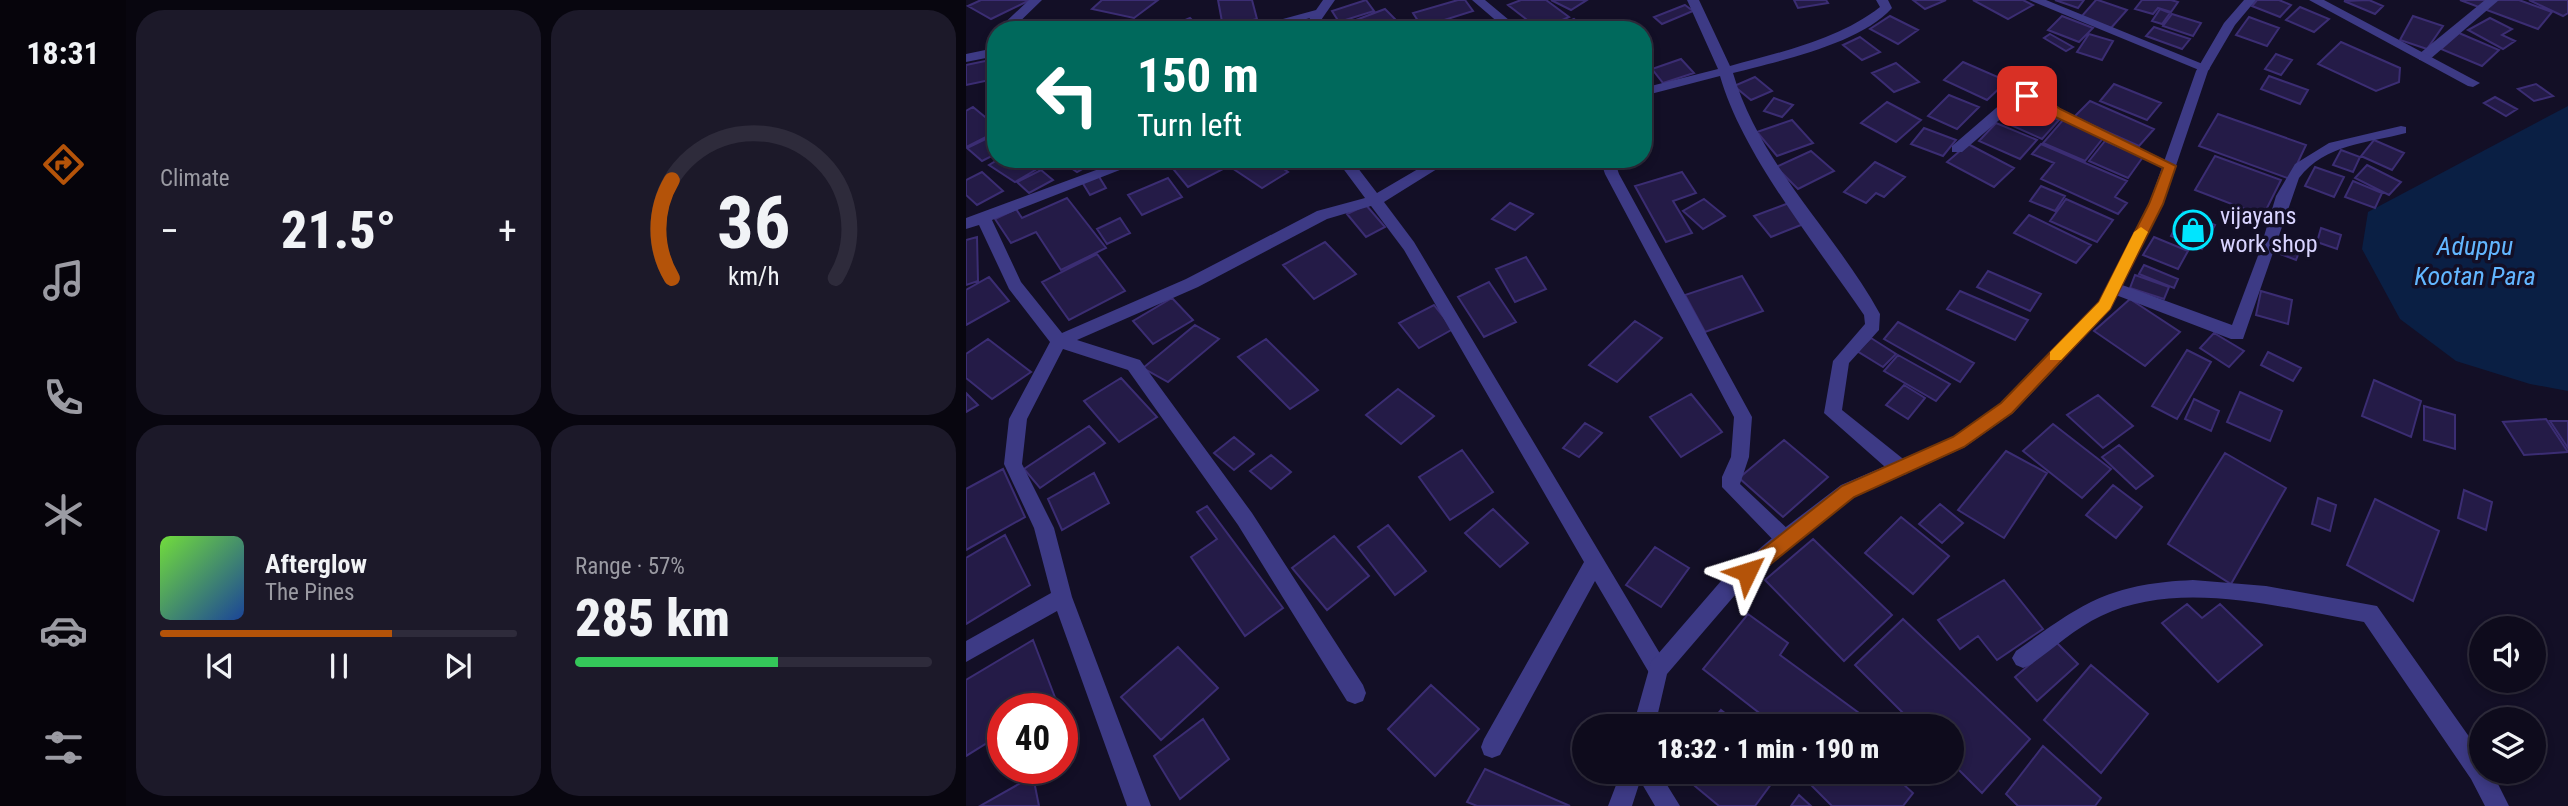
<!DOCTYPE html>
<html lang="en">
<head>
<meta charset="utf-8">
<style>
	:root { --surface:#0e0b1c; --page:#1c1929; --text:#f1f3f6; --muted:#9b9ba3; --line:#2e2b3b; --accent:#b45309 }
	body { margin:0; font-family:"Roboto Condensed",sans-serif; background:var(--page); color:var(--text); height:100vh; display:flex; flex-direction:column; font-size:26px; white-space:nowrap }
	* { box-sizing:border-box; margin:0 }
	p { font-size:23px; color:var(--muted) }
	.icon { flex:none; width:38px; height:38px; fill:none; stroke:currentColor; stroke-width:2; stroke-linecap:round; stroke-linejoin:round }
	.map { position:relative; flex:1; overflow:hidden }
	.details { display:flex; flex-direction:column; gap:10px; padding:10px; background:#08060f; width:840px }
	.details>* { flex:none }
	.top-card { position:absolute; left:21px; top:21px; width:665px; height:147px; border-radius:28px; box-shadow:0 4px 10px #0003,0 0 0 2px var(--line); background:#00695c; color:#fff; overflow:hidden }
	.fabs { position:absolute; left:1503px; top:616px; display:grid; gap:14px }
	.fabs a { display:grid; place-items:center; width:77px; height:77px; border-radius:50%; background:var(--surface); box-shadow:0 4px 10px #0003,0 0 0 2px var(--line); font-size:35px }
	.speed { position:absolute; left:21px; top:693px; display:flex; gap:14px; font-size:35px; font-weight:700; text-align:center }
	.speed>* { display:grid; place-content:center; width:91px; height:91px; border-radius:50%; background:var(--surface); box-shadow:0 4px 10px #0003,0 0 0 2px var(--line); line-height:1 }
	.speed .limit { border:10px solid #d22; background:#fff; color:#111 }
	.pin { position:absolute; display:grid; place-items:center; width:60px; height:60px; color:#fff; margin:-30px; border-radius:14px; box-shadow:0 4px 10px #0006 }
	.me { position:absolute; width:77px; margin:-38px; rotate:49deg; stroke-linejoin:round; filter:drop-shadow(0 0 5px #0008) }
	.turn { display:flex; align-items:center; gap:24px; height:147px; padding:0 35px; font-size:32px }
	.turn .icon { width:91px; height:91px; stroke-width:2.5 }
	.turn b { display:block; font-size:49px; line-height:60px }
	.big { font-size:52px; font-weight:800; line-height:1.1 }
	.details .tile { flex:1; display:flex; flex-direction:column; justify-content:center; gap:10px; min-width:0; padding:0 24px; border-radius:28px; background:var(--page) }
	.details .dial { align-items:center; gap:0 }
	.dial svg { height:182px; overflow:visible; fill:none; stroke:var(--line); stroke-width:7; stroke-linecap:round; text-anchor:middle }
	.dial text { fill:var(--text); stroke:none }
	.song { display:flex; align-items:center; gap:21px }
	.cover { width:84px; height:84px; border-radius:10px; background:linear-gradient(135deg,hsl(100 70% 55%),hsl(220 70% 35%)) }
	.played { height:7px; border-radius:4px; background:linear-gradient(90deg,var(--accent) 65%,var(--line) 65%) }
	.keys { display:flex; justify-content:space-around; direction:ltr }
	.heat { display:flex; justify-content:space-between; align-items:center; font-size:38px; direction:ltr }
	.charge { height:10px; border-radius:5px; background:linear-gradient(90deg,#34c759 57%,var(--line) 0) }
	.details .tiles { flex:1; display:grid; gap:10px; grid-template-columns:repeat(2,1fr) }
	.trip { position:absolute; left:606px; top:714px; width:392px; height:70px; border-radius:35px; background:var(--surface); box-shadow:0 4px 10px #0003,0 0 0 2px var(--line); font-weight:800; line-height:70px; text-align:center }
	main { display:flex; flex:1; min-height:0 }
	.tab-bar { display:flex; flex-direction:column; width:126px; justify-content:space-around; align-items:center; background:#06040b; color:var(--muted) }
	.tab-bar .icon { width:49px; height:49px }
	.tab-bar .on { color:var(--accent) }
	.tab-bar b { font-size:32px; color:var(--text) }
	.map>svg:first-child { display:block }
	.water { fill:#0a1f44 }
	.building { fill:#241b47; stroke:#3b2d73; stroke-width:2 }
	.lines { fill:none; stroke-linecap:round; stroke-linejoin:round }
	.service { fill:#3d3a85; fill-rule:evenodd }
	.minor { fill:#3d3a85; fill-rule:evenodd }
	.tertiary { fill:#3d3a85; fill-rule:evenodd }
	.route { fill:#b45309; stroke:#753606; stroke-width:2 }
	.slow { fill:#f59e0b }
	.labels { text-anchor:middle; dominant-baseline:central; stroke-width:7; stroke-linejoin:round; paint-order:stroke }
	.poi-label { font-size:24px; fill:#d9d4ff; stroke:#130f26; text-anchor:start }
	.water-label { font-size:26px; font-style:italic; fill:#62b6ff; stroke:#130f26 }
</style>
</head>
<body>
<main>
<nav class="tab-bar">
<b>18:31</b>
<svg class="icon on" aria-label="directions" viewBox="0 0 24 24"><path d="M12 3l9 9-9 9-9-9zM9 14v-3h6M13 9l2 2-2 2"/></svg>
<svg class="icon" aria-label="music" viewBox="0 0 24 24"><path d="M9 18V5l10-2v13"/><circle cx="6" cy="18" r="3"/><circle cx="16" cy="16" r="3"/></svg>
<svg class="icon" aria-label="phone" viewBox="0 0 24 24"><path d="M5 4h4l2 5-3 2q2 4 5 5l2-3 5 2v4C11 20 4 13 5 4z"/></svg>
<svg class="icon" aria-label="climate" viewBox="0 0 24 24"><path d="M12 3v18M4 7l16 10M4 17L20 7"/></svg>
<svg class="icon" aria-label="car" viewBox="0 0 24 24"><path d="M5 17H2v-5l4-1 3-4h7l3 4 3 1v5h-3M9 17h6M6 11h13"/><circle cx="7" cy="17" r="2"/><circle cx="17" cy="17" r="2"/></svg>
<svg class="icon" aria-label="filters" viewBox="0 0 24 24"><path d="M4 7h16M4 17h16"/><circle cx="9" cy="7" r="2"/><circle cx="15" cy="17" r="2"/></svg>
</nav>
<section class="details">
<div class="tiles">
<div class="tile"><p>Climate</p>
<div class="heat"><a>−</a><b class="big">21.5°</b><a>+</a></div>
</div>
<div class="tile dial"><svg viewBox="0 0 100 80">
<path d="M14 69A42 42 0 1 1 86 69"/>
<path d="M14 69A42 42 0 0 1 14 26" stroke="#b45309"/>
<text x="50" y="56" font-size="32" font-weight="700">36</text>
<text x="50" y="72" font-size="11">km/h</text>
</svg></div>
<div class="tile">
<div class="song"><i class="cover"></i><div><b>Afterglow</b><p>The Pines</p></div></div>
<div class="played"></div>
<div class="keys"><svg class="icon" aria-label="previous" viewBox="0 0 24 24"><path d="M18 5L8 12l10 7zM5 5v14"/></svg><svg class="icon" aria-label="pause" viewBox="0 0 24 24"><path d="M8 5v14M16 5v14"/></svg><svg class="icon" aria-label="next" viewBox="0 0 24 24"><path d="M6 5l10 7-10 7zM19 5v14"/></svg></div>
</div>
<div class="tile"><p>Range · 57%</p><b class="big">285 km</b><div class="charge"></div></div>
</div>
</section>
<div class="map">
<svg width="1602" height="806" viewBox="0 0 1602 806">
	<rect width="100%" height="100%" fill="#130f26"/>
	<path class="water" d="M1602 106V391L1564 384 1490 361 1434 319 1396 249 1402 212Z"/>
	<path class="building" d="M15 0H64L25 19 2 6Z
		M136 0H192L168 18 126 9Z
		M252 0H286L291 19 257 27Z
		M400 0 408 11 373 22 366 11Z
		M492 0H499L507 11 456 27 447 13Z
		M555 0H580L603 17 574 30 542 5Z
		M585 0H621L605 10Z
		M828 0H860L862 3 832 8Z
		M947 0H980L959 9Z
		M1007 0H1057L1067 5 1042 19Z
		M1089 0H1118L1112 8Z
		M1130 0H1132L1161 10 1145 28 1115 17Z
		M1176 0H1205L1212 2 1205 12 1192 8 1187 14 1169 9Z
		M1291 0H1313L1325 5 1314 17 1286 6Z
		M1403 0 1417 6 1409 14 1378 1Z
		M1494 0H1553L1586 12 1572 29Z
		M1563 0H1602V13L1597 16Z
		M719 5 727 11 696 24 688 17Z
		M1334 7 1363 19 1348 32 1320 20Z
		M419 9 436 26 425 30H378L374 26Z
		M1194 9 1204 13 1196 24 1186 21Z
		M1206 14 1235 23 1227 36 1197 26Z
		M924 16 952 30 932 44 904 29Z
		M1096 16 1127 28 1113 42 1082 30Z
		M1447 16 1477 26 1461 49 1434 40Z
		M1283 17 1313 28 1301 46 1270 35Z
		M224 18 236 30H196Z
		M1524 18 1546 29 1536 35 1549 41 1537 49 1502 30Z
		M608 19 622 30H583Z
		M1188 27 1224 39 1216 49 1180 36Z
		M1493 33 1533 50 1516 66 1475 49Z
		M1084 34 1107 47 1100 51 1078 38Z
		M1123 34 1147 41 1136 60 1111 52Z
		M894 37 914 52 896 60 877 45Z
		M1375 42 1434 68 1433 82 1410 91 1352 64Z
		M1310 54 1326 60 1315 75 1299 69Z
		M715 59 728 73 697 83 686 69Z
		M24 60V80L0 85V65Z
		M997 62 1041 81 1021 100 978 80Z
		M930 63 953 82 928 92 906 73Z
		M1303 76 1342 90 1334 104 1295 89Z
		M789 77 806 91 785 100 768 86Z
		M1148 84 1195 103 1181 120 1134 101Z
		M1570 84 1587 96 1568 101 1552 89Z
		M983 95 1013 107 991 129 962 116Z
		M1529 97 1551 109 1540 116 1518 103Z
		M808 98 827 105 816 117 798 111Z
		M1124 101 1188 129 1173 146 1108 117Z
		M921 102 955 120 930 142 895 123Z
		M1056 104 1093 120 1076 139 1038 122Z
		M7 107 30 126V132L0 147V111Z
		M1252 114 1340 145 1324 179 1233 146Z
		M826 120 847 143 811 156 791 132Z
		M1097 120 1138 137 1119 161 1077 143Z
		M1030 123 1071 140 1054 159 1013 141Z
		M958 128 990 140 977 156 945 144Z
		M30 134V154L16 161 1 148Z
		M1408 140 1438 153 1426 170 1395 156Z
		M1139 141 1177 157 1162 178 1123 161Z
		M1002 144 1048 168 1028 187 981 162Z
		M1075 144 1161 181 1149 197 1161 203 1152 214 1075 179 1088 163 1066 154Z
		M1375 150 1394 157 1387 172 1367 165Z
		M845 151 868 171 832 189 810 167Z
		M1249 156 1315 180 1297 216 1229 190Z
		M33 159H79L83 162 49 182 23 165Z
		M92 159H134L111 172Z
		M199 159H260L265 165 222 187Z
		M286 159H304L322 172 296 188 269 170Z
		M909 162 939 177 918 197 910 193 900 203 878 192Z
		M1401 165 1435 182 1423 195 1389 178Z
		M1349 167 1378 177 1368 197 1339 186Z
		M75 170 87 180 63 193 51 182Z
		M16 172 37 191 11 205 0 195V180Z
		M716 172 730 193 707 201 726 233 700 242 669 186Z
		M132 175 140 188 124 195 116 182Z
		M202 178 216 197 176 215 162 195Z
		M1387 181 1416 193 1409 208 1379 197Z
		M1075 186 1099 196 1089 211 1064 201Z
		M101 198 140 248 95 270 70 232 45 243 29 219 50 209 56 218Z
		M738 199 759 216 737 229 717 211Z
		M1100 199 1147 220 1131 242 1084 221Z
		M544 203 567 214 549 230 526 219Z
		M823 203 840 223 805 237 788 216Z
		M400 205 419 227 400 237 381 214Z
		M1217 212 1249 225 1236 249 1205 236Z
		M1063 215 1125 245 1110 263 1048 233Z
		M154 218 164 233 141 244 131 229Z
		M1355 228 1375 235 1371 249 1351 242Z
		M11 237 12 281 0 285V240Z
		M1188 237 1222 251 1212 269 1177 255Z
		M1315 239 1335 247 1330 260 1309 252Z
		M359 242 390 274 348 299 317 265Z
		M131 254 159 291 103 320 76 282Z
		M560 257 580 289 549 302 530 269Z
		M1178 265 1212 279 1208 288 1173 274Z
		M1022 271 1075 294 1064 311 1011 287Z
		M1169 275 1203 287 1198 299 1164 288Z
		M776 276 797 311 739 332 719 295Z
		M23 277 43 301 0 325V290Z
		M523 282 550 322 518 337 492 297Z
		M994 291 1062 320 1049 340 981 309Z
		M1295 291 1326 300 1322 324 1290 315Z
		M206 298 227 320 187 344 167 321Z
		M1164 299 1214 332 1179 366 1128 331Z
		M468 305 487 329 453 348 433 323Z
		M669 321 696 338 651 382 623 365Z
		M932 322 1008 363 994 382 918 339Z
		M229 325 253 339 202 382 177 368Z
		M1248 333 1278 351 1263 367 1234 348Z
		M905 338 930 354 917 367 891 351Z
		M22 339 65 372 26 399 0 378V354Z
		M300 339 352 390 324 409 272 357Z
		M1221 350 1245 362 1211 419 1186 406Z
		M1302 352 1335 368 1327 381 1295 365Z
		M932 355 984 384 970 401 918 371Z
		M155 378 191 417 153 442 118 401Z
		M1408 380 1455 401 1445 437 1396 416Z
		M938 385 959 398 942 419 920 405Z
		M432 389 468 416 435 444 400 415Z
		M1274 392 1316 411 1304 441 1261 422Z
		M0 393 12 405 0 412Z
		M725 394 756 432 715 457 684 417Z
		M1132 395 1167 426 1137 448 1101 415Z
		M1228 399 1253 411 1245 431 1219 419Z
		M1458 406 1489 415V449L1458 440Z
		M1580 419 1602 452 1558 455 1537 422Z
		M1584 421H1602V448Z
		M619 423 636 433 613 457 597 448Z
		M1087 424 1145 469 1116 498 1057 451Z
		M123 426 139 443 74 488 58 469Z
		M268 437 288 454 268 470 248 453Z
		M818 440 862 477 817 517 773 478Z
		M1153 445 1187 476 1170 489 1136 457Z
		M496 450 527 492 484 520 453 477Z
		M1040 451 1081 473 1038 538 992 510Z
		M1259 453 1320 488 1265 584 1202 544Z
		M305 455 325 472 305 489 284 471Z
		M37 469 59 517 0 550V489Z
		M128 473 143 503 96 530 82 499Z
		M1147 485 1176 507 1150 538 1120 515Z
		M1498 490 1526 502 1520 530 1492 518Z
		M1352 498 1370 505 1364 531 1346 524Z
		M1409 499 1473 531 1447 601 1381 565Z
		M974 504 997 523 976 543 953 524Z
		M241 506 317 608 279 636 225 557 251 539 231 512Z
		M527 509 562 543 534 567 499 533Z
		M935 517 983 556 947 594 899 553Z
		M422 525 460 571 429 595 392 547Z
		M39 535 64 585 0 624V558Z
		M368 536 403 576 361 610 326 568Z
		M847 539 926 615 878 661 799 580Z
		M689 547 723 568 695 607 660 585Z
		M1038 580 1077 629 1031 660 1012 636 994 649 972 620Z
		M1221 604 1236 618 1254 604 1296 645 1252 682 1196 623Z
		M782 614 822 643 814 655 893 713 884 726H810L737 669Z
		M937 619 1064 739 1016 793 985 762V726H950L889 665Z
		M67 640 90 700 76 709H37V733L0 756V680Z
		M1090 642 1112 664 1071 701 1049 677Z
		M212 647 252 688 195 740 155 697Z
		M1125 665 1182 714 1135 773 1078 720Z
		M465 685 513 729 469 776 422 729Z
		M755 710 775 726H742Z
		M237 719 263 759 214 799 188 756Z
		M1077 746 1135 798 1129 806H1052L1040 794Z
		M519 769 604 806H511L501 802Z
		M712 772H814L789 806H753Z
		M853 772H924L947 793 937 806H866L843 783Z
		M67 776 73 806H14Z
		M833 795 845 806H825Z"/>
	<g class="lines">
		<path class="service" d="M1519 0H1533L1463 60H1453V54Z"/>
		<path class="minor" d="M63 0H76L45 30H31Z
			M357 0H369L353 23 359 30H346L341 23 344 18 298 30H276L350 10Z
			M506 0H519L555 30H541Z
			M721 0H733L764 66C814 52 872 40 914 7L910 0H922L926 8C894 44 813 61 767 73 794 165 869 232 914 314L913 330 883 363 876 410 941 462 943 468 941 474 934 476 927 474 858 413 867 361 899 324 898 315C851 246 776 154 754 76L677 96V88L752 69Z
			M1063 0H1080L1244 67 1243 70H1233Z
			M1343 0H1358L1514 83 1507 87 1502 86Z
			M29 48 30 56 0 62V54Z
			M1070 93 1095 109 1211 166 1204 171 1199 169 1085 115 1067 101 1053 103 996 152H986V146L1044 96Z
			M1435 126 1440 127V133C1402 143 1359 144 1333 178L1277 339H1265L1142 292 1140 288 1148 282 1266 325 1293 253 1310 196 1329 164 1363 143Z
			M160 159H182L26 220 55 282 96 333 220 279 351 211 399 198 370 159H385L411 193 469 159H487L418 202 448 242 699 662 703 669 699 676 692 679 685 676 629 581 534 755 526 758 518 755 515 747 518 739 618 562 438 250 405 206 361 219 232 287 111 340 174 360 286 513 397 685 400 693 397 701 389 704 381 701 272 525 162 370 97 349 61 419 56 464 88 528 106 597 185 806H161L91 611 0 662V641L85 593 68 528 38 464 43 419 84 342 43 289 13 225 0 229V218Z
			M634 159H648L653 174 786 417 783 457 774 484 826 533 829 539 826 545 819 548 812 545 756 487V477L765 457 768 417 639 174Z
			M1227 580 1300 586 1411 606 1516 755V772H1526L1543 806H1519L1505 779 1398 622C1316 608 1214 578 1135 616 1109 628 1087 649 1064 665L1057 668 1050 665 1046 658 1050 651C1117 603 1142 584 1227 580Z
			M669 772H693L714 806H689Z"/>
		<path class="tertiary" d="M1278 0H1290L1269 25 1242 71 1197 204 1145 309 1047 413 999 447 889 497 826 545 769 595 701 674 689 726H667L685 662 755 581 812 533 875 485 987 437 1035 403 1133 301 1183 204 1230 71 1258 23Z
			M655 772H677L666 806H642Z"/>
	</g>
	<path class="route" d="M1061 93 1075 95 1094 109 1210 166 1197 204 1144 309 1046 413 998 447 888 497 787 578 781 580 775 578 772 572 775 566 876 486 987 437 1035 403 1133 302 1183 204 1197 168 1085 115 1067 101 1057 99V94Z"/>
	<path class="slow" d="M1175 227 1182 232 1144 309 1095 360H1084V352L1133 302 1168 232Z"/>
	<defs>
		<symbol id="shop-ring" viewBox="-11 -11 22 22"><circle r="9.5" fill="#130f26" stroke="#00e5ff" stroke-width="1.5"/><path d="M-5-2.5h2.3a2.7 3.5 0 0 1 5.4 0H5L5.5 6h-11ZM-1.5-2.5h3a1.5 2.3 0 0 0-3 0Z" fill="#00e5ff"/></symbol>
	</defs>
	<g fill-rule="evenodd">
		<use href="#shop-ring" x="1205" y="208" width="44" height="44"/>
	</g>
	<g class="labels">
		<g class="poi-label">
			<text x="1254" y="216">vijayans<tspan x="1254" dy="28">work shop</tspan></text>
		</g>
		<g class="water-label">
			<text x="1509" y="246">Aduppu<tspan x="1509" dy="30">Kootan Para</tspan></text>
		</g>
	</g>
</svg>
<div class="fabs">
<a><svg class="icon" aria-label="sound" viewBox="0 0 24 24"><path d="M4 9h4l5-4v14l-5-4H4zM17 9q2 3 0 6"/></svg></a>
<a><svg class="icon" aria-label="layers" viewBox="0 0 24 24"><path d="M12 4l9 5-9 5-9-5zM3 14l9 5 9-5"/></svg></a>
</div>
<div class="speed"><div class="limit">40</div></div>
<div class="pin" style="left:1061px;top:96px;background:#d93025"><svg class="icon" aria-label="arrive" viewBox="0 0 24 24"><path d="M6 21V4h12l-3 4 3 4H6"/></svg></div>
<svg class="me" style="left:781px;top:572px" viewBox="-20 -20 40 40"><path d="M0-17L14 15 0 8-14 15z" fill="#b45309" stroke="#fff" stroke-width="4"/></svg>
<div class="trip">18:32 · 1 min · 190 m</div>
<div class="top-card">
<div class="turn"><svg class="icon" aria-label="left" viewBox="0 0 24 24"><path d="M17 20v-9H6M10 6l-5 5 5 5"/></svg><div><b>150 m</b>Turn left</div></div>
</div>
</div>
</main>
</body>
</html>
